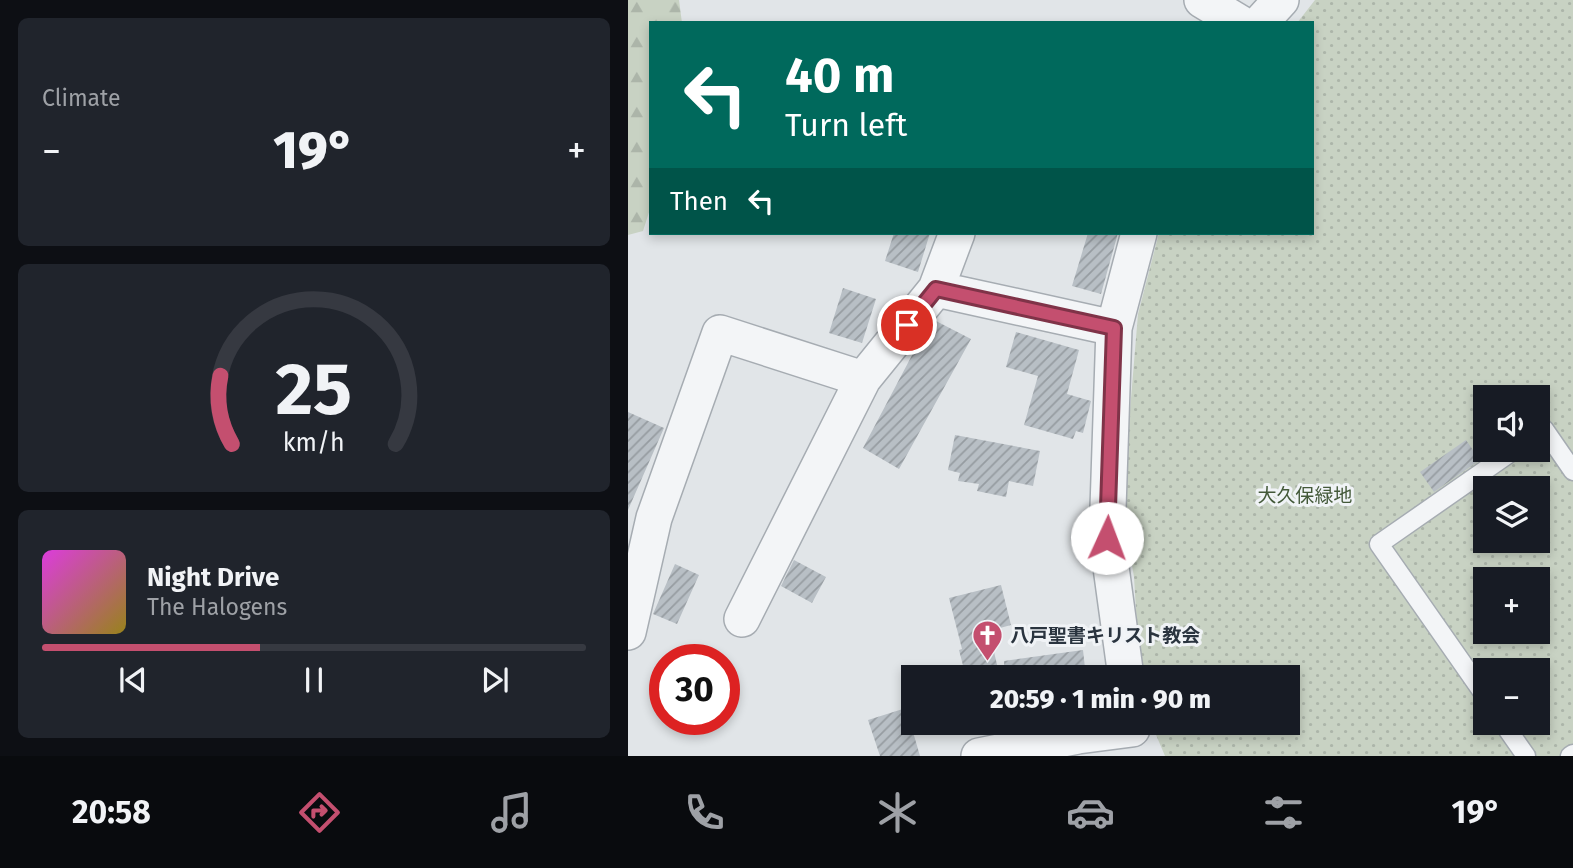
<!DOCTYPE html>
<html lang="en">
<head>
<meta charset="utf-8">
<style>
	:root { --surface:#171b24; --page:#20242c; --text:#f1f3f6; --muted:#9ea1a6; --line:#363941; --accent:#c44f6f }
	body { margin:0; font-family:"Fira Sans","Noto Sans JP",sans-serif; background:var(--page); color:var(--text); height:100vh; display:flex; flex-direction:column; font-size:26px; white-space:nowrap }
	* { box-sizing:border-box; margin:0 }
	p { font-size:23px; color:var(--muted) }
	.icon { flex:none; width:38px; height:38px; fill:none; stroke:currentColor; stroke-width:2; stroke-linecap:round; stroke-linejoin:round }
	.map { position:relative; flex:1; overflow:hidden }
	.details { display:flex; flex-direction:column; gap:18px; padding:18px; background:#0d0f14; width:628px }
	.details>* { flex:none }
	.banner { position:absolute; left:21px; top:21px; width:665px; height:214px; border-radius:0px; box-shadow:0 4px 10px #0003; background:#00695c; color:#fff; overflow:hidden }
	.tools { position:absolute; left:845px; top:385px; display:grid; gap:14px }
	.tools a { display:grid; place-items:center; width:77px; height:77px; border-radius:0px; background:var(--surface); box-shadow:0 4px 10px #0003; font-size:35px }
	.speed { position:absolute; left:21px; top:644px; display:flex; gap:14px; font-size:35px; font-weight:700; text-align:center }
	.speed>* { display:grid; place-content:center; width:91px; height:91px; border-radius:50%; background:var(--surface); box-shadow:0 4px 10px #0003; line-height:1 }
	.speed .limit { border:10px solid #d22; background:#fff; color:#111 }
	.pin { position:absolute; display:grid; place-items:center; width:60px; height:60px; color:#fff; margin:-30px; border:4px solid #fff; border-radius:50%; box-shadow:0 2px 7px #0007 }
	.me { position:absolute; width:77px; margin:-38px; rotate:2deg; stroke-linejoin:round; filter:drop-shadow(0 0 5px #0008) }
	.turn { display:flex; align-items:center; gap:24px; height:147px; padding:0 21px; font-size:32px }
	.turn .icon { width:91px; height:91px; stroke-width:2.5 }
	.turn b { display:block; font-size:49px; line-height:60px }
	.then { display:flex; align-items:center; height:66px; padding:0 21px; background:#0003; gap:14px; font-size:26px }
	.big { font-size:52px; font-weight:800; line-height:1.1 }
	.details .tile { flex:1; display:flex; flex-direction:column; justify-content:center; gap:10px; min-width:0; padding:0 24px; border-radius:10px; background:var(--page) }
	.details .dial { align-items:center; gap:0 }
	.dial svg { height:182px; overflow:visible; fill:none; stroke:var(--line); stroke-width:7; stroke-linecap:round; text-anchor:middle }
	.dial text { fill:var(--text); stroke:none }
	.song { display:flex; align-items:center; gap:21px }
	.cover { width:84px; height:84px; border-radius:10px; background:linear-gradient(135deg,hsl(300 70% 55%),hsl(50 70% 35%)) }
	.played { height:7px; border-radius:4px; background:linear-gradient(90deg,var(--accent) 40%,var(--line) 40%) }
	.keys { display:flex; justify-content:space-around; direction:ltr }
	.heat { display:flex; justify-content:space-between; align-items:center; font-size:38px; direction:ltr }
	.trip { position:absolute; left:273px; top:665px; width:399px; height:70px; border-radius:0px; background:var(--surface); box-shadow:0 4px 10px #0003; font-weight:800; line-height:70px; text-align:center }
	.tab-bar { display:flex; height:112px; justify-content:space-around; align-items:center; background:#090b0e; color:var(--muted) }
	.tab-bar .icon { width:49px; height:49px }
	.tab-bar .selected { color:var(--accent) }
	.tab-bar b { font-size:32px; color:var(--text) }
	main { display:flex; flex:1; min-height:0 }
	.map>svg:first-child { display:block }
	.forest { fill:url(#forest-firs) }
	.park { fill:url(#park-dots); fill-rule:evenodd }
	.building { fill:url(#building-hatch) }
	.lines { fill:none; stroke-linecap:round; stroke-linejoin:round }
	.lane-casing { stroke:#a6acb2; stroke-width:21 }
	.street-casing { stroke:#a6acb2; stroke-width:38 }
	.lane { stroke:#f3f5f7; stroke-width:18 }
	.street { stroke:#f3f5f7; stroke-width:35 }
	.route-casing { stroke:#7f3348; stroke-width:18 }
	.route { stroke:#c44f6f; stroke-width:12 }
	.labels { text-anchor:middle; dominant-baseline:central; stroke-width:6; stroke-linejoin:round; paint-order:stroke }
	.park-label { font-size:19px; fill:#435939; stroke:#f0f3f6 }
	.poi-label { font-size:19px; font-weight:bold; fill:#2a343f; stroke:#f0f3f6; text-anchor:start }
</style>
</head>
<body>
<main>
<section class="details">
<div class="tile"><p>Climate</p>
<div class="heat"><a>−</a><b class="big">19°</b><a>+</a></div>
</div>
<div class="tile dial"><svg viewBox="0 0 100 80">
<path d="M14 69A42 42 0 1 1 86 69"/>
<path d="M14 69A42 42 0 0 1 9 39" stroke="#c44f6f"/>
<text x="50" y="56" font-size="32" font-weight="700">25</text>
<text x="50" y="72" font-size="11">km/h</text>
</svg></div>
<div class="tile">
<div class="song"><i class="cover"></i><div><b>Night Drive</b><p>The Halogens</p></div></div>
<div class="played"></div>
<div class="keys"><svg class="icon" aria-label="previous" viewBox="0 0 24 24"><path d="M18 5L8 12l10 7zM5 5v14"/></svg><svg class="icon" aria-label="pause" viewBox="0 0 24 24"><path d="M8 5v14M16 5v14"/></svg><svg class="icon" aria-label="next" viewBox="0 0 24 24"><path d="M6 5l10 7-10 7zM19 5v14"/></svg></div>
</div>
</section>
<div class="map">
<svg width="945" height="756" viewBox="0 0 945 756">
	<defs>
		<pattern id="forest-firs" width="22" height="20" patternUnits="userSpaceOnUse" patternTransform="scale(1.75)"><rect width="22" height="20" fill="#c8d2c3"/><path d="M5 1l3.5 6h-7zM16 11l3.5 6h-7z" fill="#acb5a9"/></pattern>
		<pattern id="park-dots" width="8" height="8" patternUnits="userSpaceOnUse" patternTransform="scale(1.75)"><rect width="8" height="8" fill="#c8d2c3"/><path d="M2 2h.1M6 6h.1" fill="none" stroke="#acb5a9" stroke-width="1.8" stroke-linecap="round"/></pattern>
		<pattern id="building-hatch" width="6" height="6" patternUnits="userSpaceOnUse" patternTransform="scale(1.75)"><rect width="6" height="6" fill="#b8bfc5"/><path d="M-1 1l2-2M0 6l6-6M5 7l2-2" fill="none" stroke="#969ca1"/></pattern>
	</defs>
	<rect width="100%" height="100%" fill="#e1e5e8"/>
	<path class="forest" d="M0 0H51L54 23H23V206L15 231 0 235Z"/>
	<path class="park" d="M687 0H945V756H537L523 723H660V677H512L506 577 494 507 510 314 531 233H684V23H669ZM858 397H910V450H858ZM858 488H910V541H858ZM858 579H910V632H858ZM858 670H910V723H858Z"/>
	<path class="building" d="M266 233H302L290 272 257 261Z
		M460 233H490L473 294 444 286Z
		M215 288 248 299 234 343 201 333Z
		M308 321 343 339 271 469 235 448 291 342Z
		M388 332 451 350 439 394 463 401 455 433 448 431 445 439 396 425 410 376 378 367Z
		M0 412 36 428 0 510Z
		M327 435 412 451 405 486 381 481 378 497 349 491 351 484 330 481 332 473 320 470Z
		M838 440 852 460 806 492 792 472Z
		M166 560 198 577 184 603 153 586Z
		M47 564 71 575 49 624 25 614Z
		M373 585 383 625 361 631 372 677H338L331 650 334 649 321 598Z
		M455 650 458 677H377L376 661Z
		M278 708 292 756H252L240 720Z"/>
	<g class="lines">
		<defs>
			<path id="lane" d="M910 433 916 429 945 471
				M858 697 751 544 886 450
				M875 723 898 756
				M942 756 945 754"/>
			<path id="street" d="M574 0 612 23
				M632 23 653 0
				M308 289 486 328
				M114 619 235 379 308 289 329 233
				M0 632 26 518 92 333 235 379
				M498 677 479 538 486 328 511 233
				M351 756 450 736 504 729"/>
		</defs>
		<use href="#lane" class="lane-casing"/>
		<use href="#street" class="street-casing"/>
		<use href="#lane" class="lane"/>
		<use href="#street" class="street"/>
	</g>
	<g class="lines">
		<defs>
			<path id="route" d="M279 325 308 289 486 328 479 538"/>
		</defs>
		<use href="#route" class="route-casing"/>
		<use href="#route" class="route"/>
	</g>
	<defs>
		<symbol id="church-pin" viewBox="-11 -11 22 30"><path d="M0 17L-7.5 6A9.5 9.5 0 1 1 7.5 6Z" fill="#c44f6f" stroke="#f0f3f6"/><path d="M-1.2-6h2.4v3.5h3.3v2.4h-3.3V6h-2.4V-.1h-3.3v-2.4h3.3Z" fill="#fff"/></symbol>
	</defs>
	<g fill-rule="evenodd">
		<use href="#church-pin" x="342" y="618" width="35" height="47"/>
	</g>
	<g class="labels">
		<g class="park-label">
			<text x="677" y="495">大久保緑地</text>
		</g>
		<g class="poi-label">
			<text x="382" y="635">八戸聖書キリスト教会</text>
		</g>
	</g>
</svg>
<div class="tools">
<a><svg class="icon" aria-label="sound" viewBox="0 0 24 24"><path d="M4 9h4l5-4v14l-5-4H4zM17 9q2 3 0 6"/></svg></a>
<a><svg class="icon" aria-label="layers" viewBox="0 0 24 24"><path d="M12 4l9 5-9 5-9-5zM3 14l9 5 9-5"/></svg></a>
<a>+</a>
<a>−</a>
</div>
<div class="speed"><div class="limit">30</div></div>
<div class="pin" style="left:279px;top:325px;background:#d93025"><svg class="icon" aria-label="arrive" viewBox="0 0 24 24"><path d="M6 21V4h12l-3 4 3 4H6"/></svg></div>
<svg class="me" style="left:479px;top:538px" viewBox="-20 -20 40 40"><circle r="19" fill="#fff"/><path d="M0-13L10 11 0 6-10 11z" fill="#c44f6f"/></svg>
<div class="trip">20:59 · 1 min · 90 m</div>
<div class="banner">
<div class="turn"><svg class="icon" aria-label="left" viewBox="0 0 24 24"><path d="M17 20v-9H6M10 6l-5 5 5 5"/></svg><div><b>40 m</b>Turn left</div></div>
<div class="then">Then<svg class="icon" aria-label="left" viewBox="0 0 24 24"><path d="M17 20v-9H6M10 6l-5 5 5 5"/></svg></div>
</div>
</div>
</main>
<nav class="tab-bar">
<b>20:58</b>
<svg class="icon selected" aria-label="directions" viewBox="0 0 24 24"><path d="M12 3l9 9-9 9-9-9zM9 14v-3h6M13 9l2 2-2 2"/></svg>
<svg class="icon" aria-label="music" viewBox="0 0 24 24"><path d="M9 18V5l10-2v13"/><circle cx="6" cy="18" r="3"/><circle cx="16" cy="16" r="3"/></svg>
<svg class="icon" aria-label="phone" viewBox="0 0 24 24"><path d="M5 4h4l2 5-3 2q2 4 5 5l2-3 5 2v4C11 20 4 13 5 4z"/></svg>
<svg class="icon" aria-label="climate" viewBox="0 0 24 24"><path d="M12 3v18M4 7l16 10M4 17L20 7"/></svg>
<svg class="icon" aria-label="car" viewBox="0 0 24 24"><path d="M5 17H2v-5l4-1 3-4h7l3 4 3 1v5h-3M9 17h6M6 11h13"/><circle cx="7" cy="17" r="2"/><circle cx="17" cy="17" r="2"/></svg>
<svg class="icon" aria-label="filters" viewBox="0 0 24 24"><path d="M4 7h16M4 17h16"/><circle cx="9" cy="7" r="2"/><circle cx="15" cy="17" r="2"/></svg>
<b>19°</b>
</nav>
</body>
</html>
